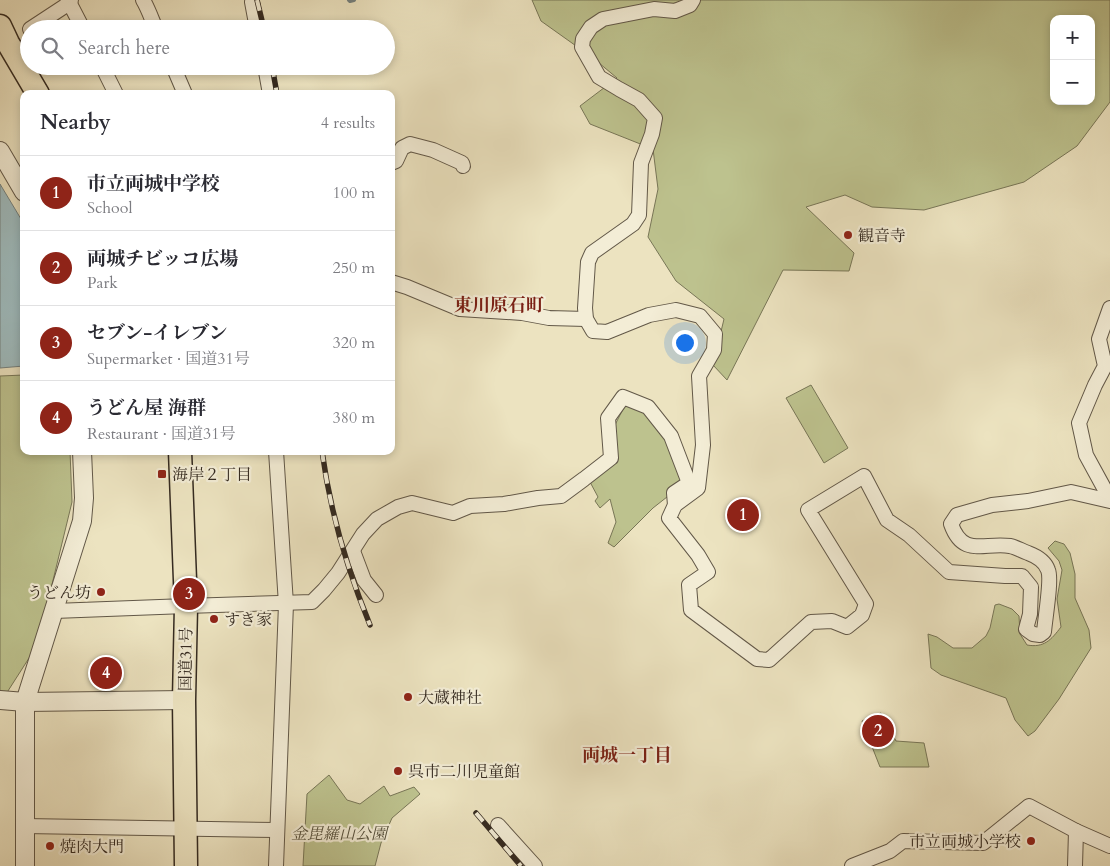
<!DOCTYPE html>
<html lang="en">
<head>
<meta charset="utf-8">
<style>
  :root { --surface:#fff; --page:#f7f7f7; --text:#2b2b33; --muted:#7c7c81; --line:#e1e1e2; --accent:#8f2418 }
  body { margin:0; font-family:Cardo,"Noto Serif JP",serif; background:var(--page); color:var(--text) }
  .controls { position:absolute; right:15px; top:15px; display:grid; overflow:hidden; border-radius:10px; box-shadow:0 2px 8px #0003 }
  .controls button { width:45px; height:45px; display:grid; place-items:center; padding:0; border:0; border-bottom:1px solid var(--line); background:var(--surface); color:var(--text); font:25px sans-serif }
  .you { position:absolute; left:684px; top:342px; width:18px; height:18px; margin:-12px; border:4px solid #fff; border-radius:50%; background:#1a73e8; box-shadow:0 0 0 8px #1a73e833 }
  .badge { display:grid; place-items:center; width:32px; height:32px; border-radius:50%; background:var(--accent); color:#fff; font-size:16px; font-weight:700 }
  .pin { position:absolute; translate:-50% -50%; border:2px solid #fff; box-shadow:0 1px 5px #0006 }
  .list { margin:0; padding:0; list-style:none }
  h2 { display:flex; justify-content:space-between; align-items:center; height:65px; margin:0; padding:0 20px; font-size:21px }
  h2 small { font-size:16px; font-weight:400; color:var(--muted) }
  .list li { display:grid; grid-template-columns:32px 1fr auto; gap:15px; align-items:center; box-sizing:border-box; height:75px; padding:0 20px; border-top:1px solid var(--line) }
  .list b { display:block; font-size:19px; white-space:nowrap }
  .list p { margin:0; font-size:16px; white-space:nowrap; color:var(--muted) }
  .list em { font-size:16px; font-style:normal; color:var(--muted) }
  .icon { flex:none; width:28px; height:28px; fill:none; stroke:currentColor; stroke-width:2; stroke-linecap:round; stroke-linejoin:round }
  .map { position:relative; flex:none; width:1110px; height:866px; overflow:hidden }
  .search { position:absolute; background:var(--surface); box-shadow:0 2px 8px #0003; left:20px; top:20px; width:375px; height:55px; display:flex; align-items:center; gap:12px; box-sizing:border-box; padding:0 18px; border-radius:28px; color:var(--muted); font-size:19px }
  .panel { position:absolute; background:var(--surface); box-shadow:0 2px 8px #0003; left:20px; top:90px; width:375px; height:365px; border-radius:10px }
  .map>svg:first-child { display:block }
</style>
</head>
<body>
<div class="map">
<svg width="1110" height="866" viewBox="0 0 1110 866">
  <rect width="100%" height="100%" fill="#ece3c0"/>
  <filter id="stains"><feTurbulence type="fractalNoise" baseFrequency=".004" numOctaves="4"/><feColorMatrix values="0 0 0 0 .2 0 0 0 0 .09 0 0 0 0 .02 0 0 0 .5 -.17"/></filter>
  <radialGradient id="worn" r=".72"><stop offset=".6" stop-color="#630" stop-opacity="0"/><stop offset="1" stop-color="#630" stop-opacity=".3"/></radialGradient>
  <g fill="#bdc28e" stroke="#787657" fill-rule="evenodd">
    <path d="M532,0H1110V102L1077,146L1024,182L924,210L872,207L845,195L806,207L854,253L849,271L783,270L727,380L713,365L724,319L676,281L648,237L658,189L653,149L590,124L580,106L617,78L593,58L541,21ZM1054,19H1091V101H1054Z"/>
    <polygon points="24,375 24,451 70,451 72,502 47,605 31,655 6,694 0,694 0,376"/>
    <polygon points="811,385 848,448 824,463 786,398"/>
    <polygon points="625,405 652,412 686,482 653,508 614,547 608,543 616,522 610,499 600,508 595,501 598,497 590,482 615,460 613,429"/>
    <path d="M1055,541L1064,544L1070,553L1075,574V598L1089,630L1091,648L1059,699L1035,731L1028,736L1015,720L1006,698L941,675L931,668L928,634L937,637L953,648H972L986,636L990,628L995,605L999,604L1012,609L1019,616L1020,634L1027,645C1044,648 1051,640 1061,627L1057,599L1062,570L1059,561L1048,548Z"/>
    <polygon points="881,713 896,741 924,743 929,767 880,767 862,721"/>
    <polygon points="329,775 347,800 360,804 384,786 390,796 414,787 420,794 392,818 381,843 375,866 303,866 307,794"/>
  </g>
  <polygon fill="#9ebbbe" stroke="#74817f" points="0,184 24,224 24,366 0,368"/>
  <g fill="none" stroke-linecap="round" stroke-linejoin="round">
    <polyline stroke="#74817f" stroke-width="4" points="349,0 350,1 354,0"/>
    <g stroke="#625848" stroke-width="16">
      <g id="minor">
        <polyline points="68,0 83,29"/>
        <path d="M143,0C148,8 152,20 156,29"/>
        <path d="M693,0L690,5L675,11L654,9L603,19L591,27L583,39L582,47L599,77L619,89L639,100L655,118L652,134L641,163L639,215L633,224L592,253L588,262L585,308L586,319L593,331L607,332L649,315L676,310L700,316L715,334L714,350L699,376L703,445L698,488L675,505L669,518L698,555L708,572L689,585L691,610L757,659L769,660L811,622L832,621L847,627L862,615L866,604L808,510L864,476L887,520L909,535L949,572L1005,576H1022L1031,587L1030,614L1026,629L1033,634L1040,635L1044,632C1045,619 1052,579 1048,570C1045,561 1036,556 1028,553C1022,551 1016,547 1010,546C984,542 963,558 951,524L957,515L992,505L1028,501L1071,492L1110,501"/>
        <polyline points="252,2 257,29"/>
        <polyline points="30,29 65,6 71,0"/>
        <polyline points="102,66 116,94"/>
        <polyline points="173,66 185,94"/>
        <polyline points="265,66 270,94"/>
        <polyline points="391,163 396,161 402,148 410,144 433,150 462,163 463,166"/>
        <polyline points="391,282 407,287 460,309 522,313 549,318 586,319"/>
        <polyline points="1110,308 1099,339 1105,366 1095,385 1079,423 1086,455 1110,499"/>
        <polyline points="276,451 286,604 276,866"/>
        <polyline points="353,551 364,580 376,595"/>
        <polyline points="54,611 186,606 312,602 324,590 338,573 363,534 377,519 398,507 412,503 453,513 470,506 504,504 538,498 561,496 584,479 611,458 608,418 623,397 648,407 671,436 689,483 674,493 675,505"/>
        <polyline points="498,825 535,866"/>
        <polyline points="24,826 277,830"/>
        <polyline points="852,866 890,851 903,841 983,843 1029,806 1076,831 1110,846"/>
        <polyline points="1075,866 1076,831"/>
      </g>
    </g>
    <g stroke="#625848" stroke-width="20">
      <g id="tertiary">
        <polyline points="0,151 24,192"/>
        <polyline points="0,700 25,702 184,700"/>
        <polyline points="25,866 25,702 82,521 84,498 82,451"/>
      </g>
    </g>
    <g stroke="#342a20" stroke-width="25">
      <g id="trunk">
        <polyline points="0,26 8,43 38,94"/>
        <polyline points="180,451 186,606 184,700 186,866"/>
      </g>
    </g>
    <use href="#minor" stroke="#f3edd6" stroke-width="14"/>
    <use href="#tertiary" stroke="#f3edd6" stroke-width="18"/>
    <use href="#trunk" stroke="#ece3c0" stroke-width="22"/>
    <g stroke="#342a20" stroke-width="5.5">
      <g id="rail">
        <polyline points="257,0 264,29"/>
        <polyline points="272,66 277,94"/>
        <path d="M322,451C330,511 347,569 370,625"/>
        <polyline points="476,813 521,866"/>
      </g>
    </g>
    <use href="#rail" stroke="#f3edd6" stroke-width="4" stroke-dasharray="11" stroke-linecap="butt"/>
  </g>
  <g fill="#8f2418" stroke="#f3edd6" stroke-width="2">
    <circle cx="848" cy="235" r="5"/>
    <rect x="157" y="469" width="10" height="10" rx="2.5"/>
    <circle cx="101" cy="592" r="5"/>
    <circle cx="214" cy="619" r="5"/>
    <circle cx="408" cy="697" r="5"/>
    <circle cx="398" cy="771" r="5"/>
    <circle cx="1031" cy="841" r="5"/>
    <circle cx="50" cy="846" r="5"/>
  </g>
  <g text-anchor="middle" stroke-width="4.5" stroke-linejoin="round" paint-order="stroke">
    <g font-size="16" fill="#342a20" stroke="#f3edd6" text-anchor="start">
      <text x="858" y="241">観音寺</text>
      <text x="172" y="480">海岸２丁目</text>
      <text x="91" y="598" text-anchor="end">うどん坊</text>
      <text x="224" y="625">すき家</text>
      <text x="418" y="703">大蔵神社</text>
      <text x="408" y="777">呉市二川児童館</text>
      <text x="1021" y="847" text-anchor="end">市立両城小学校</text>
      <text x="60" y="852">焼肉大門</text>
    </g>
    <g font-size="16" fill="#342a20" stroke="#f3edd6">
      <text transform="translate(185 659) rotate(-89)" y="6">国道31号</text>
    </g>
    <g font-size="16" font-style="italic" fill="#56503c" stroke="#f3edd6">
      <text x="339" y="839">金毘羅山公園</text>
    </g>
    <g font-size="18" font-weight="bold" fill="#7a1f14" stroke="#f3edd6">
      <text x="499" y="311">東川原石町</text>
      <text x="627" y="761">両城一丁目</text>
    </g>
  </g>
  <rect width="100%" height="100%" filter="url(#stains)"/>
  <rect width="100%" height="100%" fill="url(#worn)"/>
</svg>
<div class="controls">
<button>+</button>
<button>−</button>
</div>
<div class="you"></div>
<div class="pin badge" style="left:743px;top:515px">1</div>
<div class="pin badge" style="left:878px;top:731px">2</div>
<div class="pin badge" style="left:189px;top:594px">3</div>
<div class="pin badge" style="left:106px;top:673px">4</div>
<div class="search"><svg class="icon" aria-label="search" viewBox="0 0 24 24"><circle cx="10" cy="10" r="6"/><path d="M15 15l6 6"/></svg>Search here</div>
<section class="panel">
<h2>Nearby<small>4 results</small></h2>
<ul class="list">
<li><span class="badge">1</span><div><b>市立両城中学校</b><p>School</p></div><em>100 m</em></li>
<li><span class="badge">2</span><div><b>両城チビッコ広場</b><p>Park</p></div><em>250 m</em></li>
<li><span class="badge">3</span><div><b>セブン-イレブン</b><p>Supermarket · 国道31号</p></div><em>320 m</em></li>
<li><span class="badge">4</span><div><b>うどん屋 海群</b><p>Restaurant · 国道31号</p></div><em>380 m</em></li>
</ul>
</section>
</div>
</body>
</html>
